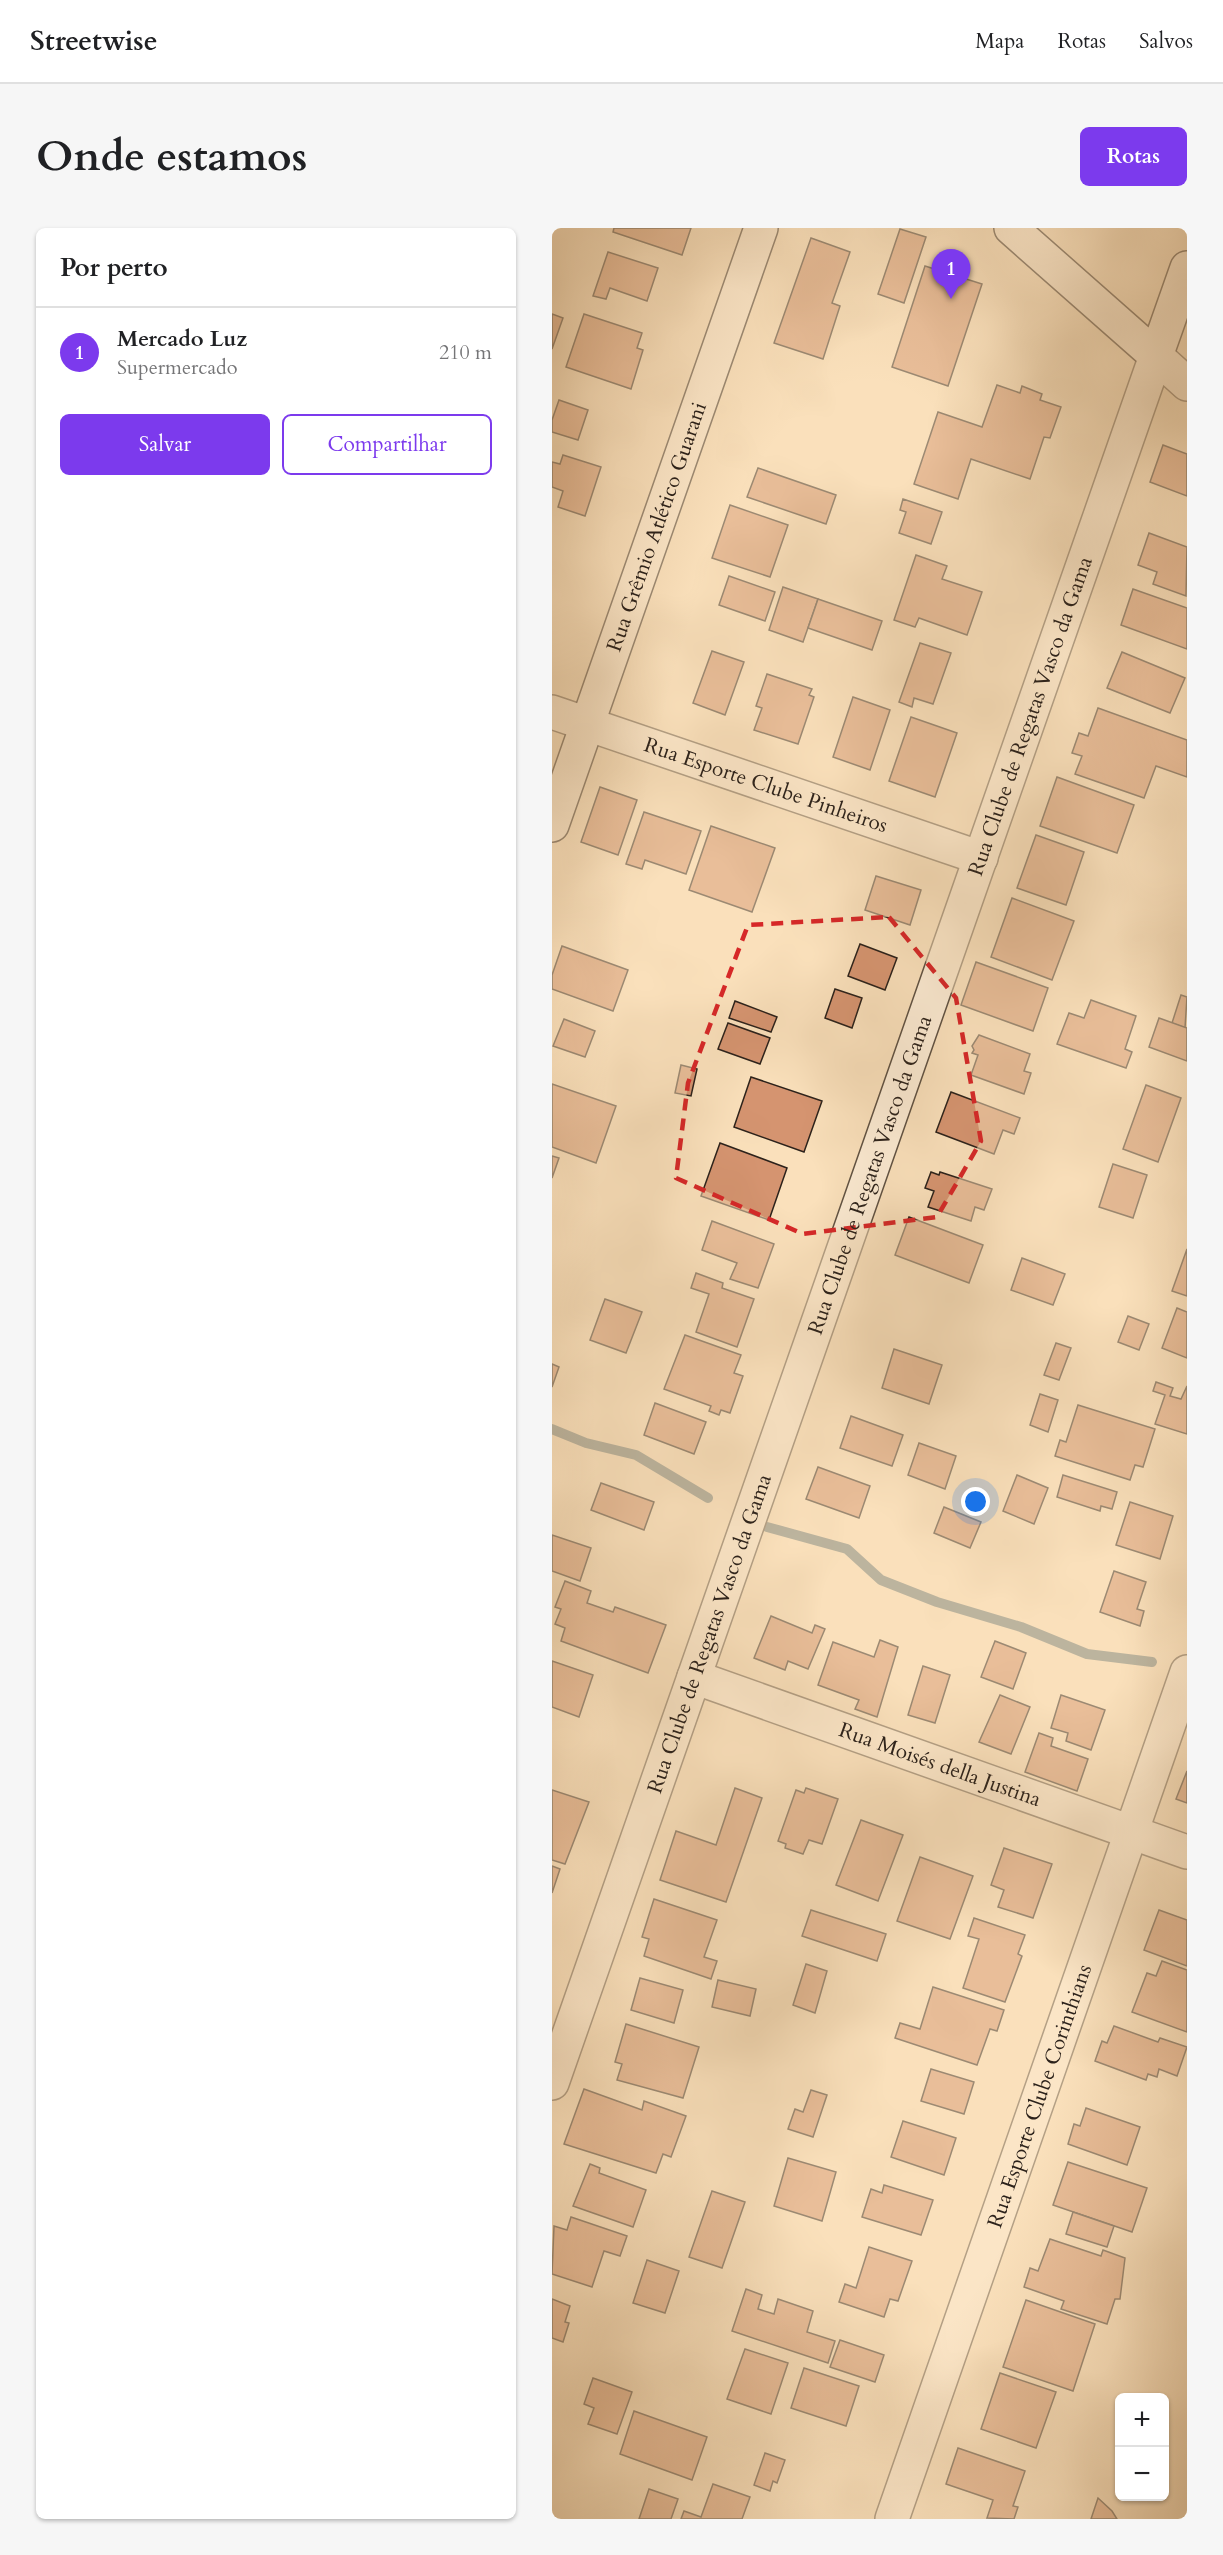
<!DOCTYPE html>
<html lang="pt">
<head>
<meta charset="utf-8">
<style>
  :root { --surface:#fff; --page:#f6f6f6; --text:#202124; --muted:#757577; --line:#e0e0e0; --accent:#7c3aed }
  body { margin:0; font-family:Cardo,serif; background:var(--page); color:var(--text) }
  .controls { position:absolute; right:18px; bottom:18px; display:grid; overflow:hidden; border-radius:9px; box-shadow:0 2px 4px #0004 }
  .controls button { width:54px; height:54px; display:grid; place-items:center; padding:0; border:0; border-bottom:2px solid var(--line); background:var(--surface); color:var(--text); font:30px sans-serif }
  .you { position:absolute; left:424px; top:1274px; width:21px; height:21px; margin:-15px; border:4px solid #fff; border-radius:50%; background:#1a73e8; box-shadow:0 0 0 9px #1a73e833 }
  .badge { display:grid; place-items:center; width:39px; height:39px; border-radius:50%; background:var(--accent); color:#fff; font-size:20px; font-weight:700 }
  .pin { position:absolute; translate:-50% -50px; filter:drop-shadow(0 2px 3px #0008) }
  .pin::after { content:''; position:absolute; top:32px; width:21px; height:18px; background:inherit; clip-path:polygon(0 0,100% 0,50% 100%) }
  .list { margin:0; padding:0; list-style:none }
  h2 { display:flex; justify-content:space-between; align-items:center; height:78px; margin:0; padding:0 24px; font-size:26px }
  h2 small { font-size:20px; font-weight:400; color:var(--muted) }
  .list li { display:grid; grid-template-columns:39px 1fr auto; gap:18px; align-items:center; box-sizing:border-box; height:90px; padding:0 24px; border-top:2px solid var(--line) }
  .list b { display:block; font-size:22px; white-space:nowrap }
  .list p { margin:0; font-size:20px; white-space:nowrap; color:var(--muted) }
  .list em { font-size:20px; font-style:normal; color:var(--muted) }
  .actions { display:flex; gap:12px; padding:18px 24px }
  .actions a { flex:1; padding:14px 0; border:2px solid var(--accent); border-radius:9px; text-align:center; font-size:21px; color:var(--accent) }
  .actions .main { background:var(--accent); color:#fff }
  .map { position:relative; flex:none; width:635px; height:2291px; overflow:hidden; border-radius:9px }
  header { display:flex; align-items:center; gap:36px; box-sizing:border-box; height:84px; padding:0 30px; background:var(--surface); border-bottom:2px solid var(--line) }
  header strong { font-size:28px }
  nav { display:flex; gap:33px; margin-inline-start:auto; font-size:21px }
  .intro { display:flex; align-items:center; justify-content:space-between; box-sizing:border-box; height:144px; padding:0 36px }
  h1 { margin:0; font-size:42px }
  .button { padding:15px 27px; border-radius:9px; background:var(--accent); color:#fff; font-size:21px; font-weight:700 }
  main { display:flex; gap:36px; padding:0 36px }
  aside { flex:1; background:var(--surface); border-radius:9px; box-shadow:0 2px 4px #0004 }
  .map>svg:first-child { display:block }
</style>
</head>
<body>
<header>
<strong>Streetwise</strong>
<nav><a>Mapa</a><a>Rotas</a><a>Salvos</a></nav>
</header>
<div class="intro"><h1>Onde estamos</h1><a class="button">Rotas</a></div>
<main>
<aside>
<h2>Por perto<small></small></h2>
<ul class="list">
<li><span class="badge">1</span><div><b>Mercado Luz</b><p>Supermercado</p></div><em>210 m</em></li>
</ul>
<div class="actions"><a class="main">Salvar</a><a>Compartilhar</a></div>
</aside>
<div class="map">
<svg width="635" height="2291" viewBox="0 0 635 2291">
  <rect width="100%" height="100%" fill="#fae0bb"/>
  <filter id="stains"><feTurbulence type="fractalNoise" baseFrequency=".00333" numOctaves="4"/><feColorMatrix values="0 0 0 0 .2 0 0 0 0 .09 0 0 0 0 .02 0 0 0 .5 -.17"/></filter>
  <radialGradient id="worn" r=".72"><stop offset=".6" stop-color="#630" stop-opacity="0"/><stop offset="1" stop-color="#630" stop-opacity=".3"/></radialGradient>
  <g fill="none" stroke-linecap="round" stroke-linejoin="round">
    <g stroke="#727e7a" stroke-width="10">
      <polyline points="0,1201 34,1215 84,1227 156,1270"/>
      <polyline points="215,1299 295,1321 329,1352 385,1374 469,1399 535,1426 600,1434"/>
    </g>
  </g>
  <g fill="#d59470" stroke="#2c221b" stroke-width="1.5">
    <polygon points="62,0 139,0 130,27 61,4"/>
    <polygon points="348,1 374,9 352,75 326,66"/>
    <polygon points="259,10 298,24 280,75 288,78 271,131 222,115"/>
    <polygon points="56,24 106,40 95,73 58,60 54,71 41,68"/>
    <polygon points="373,38 430,56 396,158 340,139"/>
    <polygon points="0,86 11,90 0,121"/>
    <polygon points="32,86 90,105 85,120 91,122 79,161 14,139"/>
    <polygon points="445,157 468,165 470,158 490,166 488,172 509,179 498,210 492,209 478,251 419,231 406,271 362,256 386,184 430,199"/>
    <polygon points="7,172 36,182 26,212 0,204 0,192"/>
    <polygon points="611,217 635,226 635,268 598,254"/>
    <polygon points="11,227 49,239 33,288 6,279 11,263 0,259 0,234 8,236"/>
    <polygon points="206,240 284,267 274,296 195,269"/>
    <polygon points="351,271 390,284 379,316 347,305 354,284 348,282"/>
    <polygon points="178,277 236,297 218,349 160,330"/>
    <polygon points="597,305 635,319 634,368 601,356 605,344 586,337"/>
    <polygon points="364,327 395,338 390,351 430,364 415,407 367,390 363,399 342,392"/>
    <polygon points="177,348 223,364 213,393 167,377"/>
    <polygon points="231,359 266,371 251,414 217,402"/>
    <polygon points="581,361 635,380 635,421 569,397"/>
    <polygon points="266,371 330,393 320,422 256,400"/>
    <polygon points="368,415 399,425 381,476 362,470 360,479 347,474"/>
    <polygon points="160,423 192,434 173,487 141,475"/>
    <polygon points="570,424 633,450 618,485 555,460"/>
    <polygon points="215,446 260,461 257,467 262,469 246,516 202,502 210,480 204,478"/>
    <polygon points="301,469 338,482 318,542 281,529"/>
    <polygon points="546,480 635,512 635,549 604,538 592,570 523,546 530,528 520,525 527,505 536,508"/>
    <polygon points="359,489 405,505 383,569 337,553"/>
    <polygon points="505,549 582,577 565,625 488,598"/>
    <polygon points="48,559 85,572 66,627 29,614"/>
    <polygon points="92,584 149,603 134,646 93,632 90,641 74,636"/>
    <polygon points="159,598 223,620 200,684 137,662"/>
    <polygon points="484,607 532,624 514,677 465,660"/>
    <polygon points="324,648 369,662 358,697 313,682"/>
    <polygon points="460,670 522,693 500,752 439,729"/>
    <polygon points="308,716 345,730 333,762 296,748"/>
    <polygon points="10,718 76,742 61,783 0,761 0,747"/>
    <polygon points="424,734 496,760 481,803 409,777"/>
    <polygon points="283,761 310,770 300,800 273,790"/>
    <polygon points="629,767 635,769 633,800 620,795"/>
    <polygon points="539,772 584,788 573,821 580,824 574,840 505,816 517,785 532,790"/>
    <polygon points="183,773 225,789 219,804 177,790"/>
    <polygon points="607,790 635,800 635,833 597,819"/>
    <polygon points="12,791 43,803 33,829 1,818"/>
    <polygon points="176,795 218,810 208,836 166,821"/>
    <polygon points="427,807 478,826 472,843 479,845 472,866 419,847 426,827 420,825 422,822 420,818"/>
    <polygon points="129,837 145,841 139,868 123,865"/>
    <polygon points="199,849 270,873 252,924 182,899"/>
    <polygon points="0,856 64,878 44,935 0,919"/>
    <polygon points="594,857 629,870 606,934 571,921"/>
    <polygon points="399,864 468,890 462,906 451,902 442,926 384,904"/>
    <polygon points="168,915 235,940 217,992 149,968"/>
    <polygon points="0,928 7,930 0,950"/>
    <polygon points="561,936 595,947 581,990 547,979"/>
    <polygon points="379,944 387,947 388,944 440,961 432,982 423,979 419,993 376,979 382,963 373,960"/>
    <polygon points="357,989 431,1017 417,1055 343,1027"/>
    <polygon points="160,993 222,1016 206,1060 178,1051 185,1035 150,1022"/>
    <polygon points="635,1021 635,1068 620,1063"/>
    <polygon points="470,1030 513,1046 501,1077 459,1062"/>
    <polygon points="144,1045 171,1055 170,1060 202,1071 185,1119 144,1104 157,1066 139,1060"/>
    <polygon points="53,1071 90,1084 74,1125 38,1112"/>
    <polygon points="625,1080 635,1084 635,1130 610,1120"/>
    <polygon points="576,1088 597,1096 587,1122 566,1114"/>
    <polygon points="133,1107 189,1127 182,1145 191,1148 178,1185 169,1182 167,1187 157,1183 159,1178 112,1161"/>
    <polygon points="504,1115 519,1120 507,1152 492,1147"/>
    <polygon points="342,1121 390,1137 377,1176 330,1160"/>
    <polygon points="0,1136 7,1139 0,1159"/>
    <polygon points="604,1154 621,1160 618,1168 629,1171 635,1158 635,1206 603,1196 613,1167 601,1163"/>
    <polygon points="488,1166 506,1172 496,1204 478,1197"/>
    <polygon points="103,1175 154,1194 142,1226 92,1207"/>
    <polygon points="526,1177 603,1201 591,1239 583,1237 578,1252 503,1228 508,1212 514,1214"/>
    <polygon points="299,1188 351,1207 340,1238 288,1220"/>
    <polygon points="367,1215 404,1228 393,1261 356,1247"/>
    <polygon points="266,1239 318,1258 307,1290 254,1271"/>
    <polygon points="465,1247 496,1260 482,1296 451,1283"/>
    <polygon points="511,1247 565,1264 560,1281 549,1278 548,1283 505,1269"/>
    <polygon points="49,1255 102,1274 92,1302 39,1282"/>
    <polygon points="578,1274 621,1288 608,1331 564,1317"/>
    <polygon points="392,1279 429,1294 418,1320 382,1305"/>
    <polygon points="0,1307 39,1320 28,1353 0,1343"/>
    <polygon points="562,1343 594,1354 585,1381 592,1383 588,1398 548,1384"/>
    <polygon points="13,1353 39,1363 35,1375 61,1384 63,1379 114,1397 96,1445 9,1413 13,1400 3,1396 9,1381 3,1379"/>
    <polygon points="219,1388 260,1405 263,1397 273,1401 256,1441 236,1433 233,1442 202,1430"/>
    <polygon points="328,1412 346,1419 325,1489 303,1481 307,1472 266,1457 281,1414 322,1429"/>
    <polygon points="443,1413 474,1425 461,1461 429,1449"/>
    <polygon points="0,1433 41,1447 27,1489 0,1479"/>
    <polygon points="371,1438 398,1447 383,1495 356,1487"/>
    <polygon points="448,1467 478,1479 459,1526 427,1514"/>
    <polygon points="509,1467 553,1482 539,1522 514,1513 516,1505 499,1500"/>
    <polygon points="487,1505 501,1510 499,1518 536,1531 525,1563 473,1544"/>
    <polygon points="635,1543 635,1575 624,1571"/>
    <polygon points="183,1560 210,1570 174,1674 108,1652 124,1603 164,1617"/>
    <polygon points="254,1560 286,1571 270,1616 257,1612 251,1626 233,1620 234,1616 226,1613 244,1562 252,1565"/>
    <polygon points="0,1562 37,1574 13,1636 0,1632"/>
    <polygon points="309,1592 351,1607 326,1673 284,1657"/>
    <polygon points="452,1620 500,1636 481,1690 446,1679 452,1662 439,1657"/>
    <polygon points="368,1629 421,1648 398,1711 345,1693"/>
    <polygon points="0,1638 8,1641 0,1665"/>
    <polygon points="102,1671 165,1692 152,1729 165,1733 159,1751 92,1728 97,1711 90,1709"/>
    <polygon points="259,1682 334,1706 325,1733 250,1708"/>
    <polygon points="607,1682 635,1692 635,1738 592,1722"/>
    <polygon points="422,1690 473,1707 466,1726 470,1728 453,1774 411,1760 427,1711 416,1708"/>
    <polygon points="610,1733 635,1742 635,1804 580,1784 595,1745 604,1748"/>
    <polygon points="254,1736 275,1743 263,1785 241,1777"/>
    <polygon points="88,1750 131,1762 122,1795 79,1782"/>
    <polygon points="166,1752 204,1761 198,1788 160,1779"/>
    <polygon points="381,1759 452,1782 445,1803 438,1801 425,1837 343,1810 348,1795 368,1801"/>
    <polygon points="74,1796 147,1819 131,1870 65,1852 70,1836 63,1834"/>
    <polygon points="562,1798 606,1814 608,1810 635,1819 625,1848 607,1841 605,1849 596,1846 594,1852 543,1833 550,1813 555,1815"/>
    <polygon points="379,1841 422,1854 412,1886 369,1873"/>
    <polygon points="32,1861 90,1882 92,1873 134,1888 119,1929 111,1926 104,1945 12,1916"/>
    <polygon points="259,1862 275,1867 261,1909 236,1901 243,1881 251,1884"/>
    <polygon points="534,1880 588,1899 575,1937 516,1916 522,1896 528,1898"/>
    <polygon points="351,1893 404,1910 392,1947 339,1929"/>
    <polygon points="236,1930 284,1944 270,1993 222,1978"/>
    <polygon points="516,1934 595,1960 580,2004 501,1977"/>
    <polygon points="38,1936 48,1940 47,1945 94,1962 81,1999 21,1978"/>
    <polygon points="332,1957 381,1972 369,2007 310,1989 319,1961 330,1965"/>
    <polygon points="160,1963 193,1974 170,2040 137,2029"/>
    <polygon points="521,1984 562,1998 555,2019 514,2006"/>
    <polygon points="19,1989 75,2008 68,2028 52,2023 40,2059 0,2046 2,1998 15,2002"/>
    <polygon points="498,2011 549,2028 551,2022 573,2030 568,2071 563,2071 555,2096 509,2081 512,2073 472,2059 478,2040 486,2043"/>
    <polygon points="317,2019 360,2033 346,2073 338,2071 332,2089 287,2074 293,2056 304,2060"/>
    <polygon points="95,2032 127,2043 113,2085 81,2075"/>
    <polygon points="194,2061 210,2067 206,2081 222,2086 226,2071 261,2083 255,2104 283,2113 276,2135 180,2103"/>
    <polygon points="0,2071 18,2078 13,2094 17,2095 11,2114 0,2110"/>
    <polygon points="474,2072 543,2096 521,2163 451,2139"/>
    <polygon points="288,2112 332,2127 323,2154 278,2139"/>
    <polygon points="193,2121 236,2135 219,2186 175,2171"/>
    <polygon points="252,2140 307,2158 294,2198 239,2180"/>
    <polygon points="448,2145 504,2164 484,2220 429,2201"/>
    <polygon points="41,2150 80,2164 65,2206 36,2196 42,2180 32,2176"/>
    <polygon points="82,2183 155,2209 140,2252 68,2226"/>
    <polygon points="406,2220 473,2243 461,2278 466,2279 462,2291 435,2290 441,2272 394,2256"/>
    <polygon points="213,2225 233,2232 225,2255 221,2253 218,2263 202,2257"/>
    <polygon points="161,2256 198,2269 190,2291 129,2291 132,2283 149,2289"/>
    <polygon points="97,2261 126,2271 119,2291 87,2291"/>
    <polygon points="546,2270 560,2283 565,2291 539,2291"/>
  </g>
  <g fill="none" stroke-linecap="round" stroke-linejoin="round">
    <g stroke="#605243" stroke-width="36">
      <g id="street">
        <path id="s1" d="M0,484L429,630"/>
        <path id="s2" d="M142,1449L635,1624"/>
        <path id="s3" d="M0,1855L604,128L635,156"/>
        <path id="s4" d="M340,2291L635,1444"/>
      </g>
    </g>
    <g stroke="#2c221b" stroke-width="36">
      <g id="secondary">
        <polyline points="459,0 604,128 635,40"/>
        <path id="s5" d="M0,597L209,0"/>
      </g>
    </g>
    <use href="#street" stroke="#fcebd3" stroke-width="33"/>
    <use href="#secondary" stroke="#fcebd3" stroke-width="33"/>
  </g>
  <path d="M0 0H635V2291H0ZM337,689L404,770L429,913L385,989L251,1006L124,950L136,855L196,697Z" fill="#fae0bb" fill-opacity=".55" fill-rule="evenodd"/>
  <path fill="none" stroke="#d62828" stroke-width="4.5" stroke-dasharray="12 8" stroke-linejoin="round" d="M337,689L404,770L429,913L385,989L251,1006L124,950L136,855L196,697Z"/>
  <g text-anchor="middle" stroke-width="4.5" stroke-linejoin="round" paint-order="stroke">
    <g font-size="21" fill="#2c221b" stroke="#fcebd3">
      <text dy="7" stroke="none"><textPath href="#s5" startOffset="316">Rua Grêmio Atlético Guarani</textPath></text>
      <text dy="7" stroke="none"><textPath href="#s3" startOffset="1448">Rua Clube de Regatas Vasco da Gama</textPath></text>
      <text dy="7" stroke="none"><textPath href="#s1" startOffset="226">Rua Esporte Clube Pinheiros</textPath></text>
      <text dy="7" stroke="none"><textPath href="#s3" startOffset="962">Rua Clube de Regatas Vasco da Gama</textPath></text>
      <text dy="7" stroke="none"><textPath href="#s3" startOffset="476">Rua Clube de Regatas Vasco da Gama</textPath></text>
      <text dy="7" stroke="none"><textPath href="#s2" startOffset="261">Rua Moisés della Justina</textPath></text>
      <text dy="7" stroke="none"><textPath href="#s4" startOffset="448">Rua Esporte Clube Corinthians</textPath></text>
    </g>
  </g>
  <rect width="100%" height="100%" filter="url(#stains)"/>
  <rect width="100%" height="100%" fill="url(#worn)"/>
</svg>
<div class="controls">
<button>+</button>
<button>−</button>
</div>
<div class="you"></div>
<div class="pin badge" style="left:399px;top:71px">1</div>
</div>
</main>
</body>
</html>
